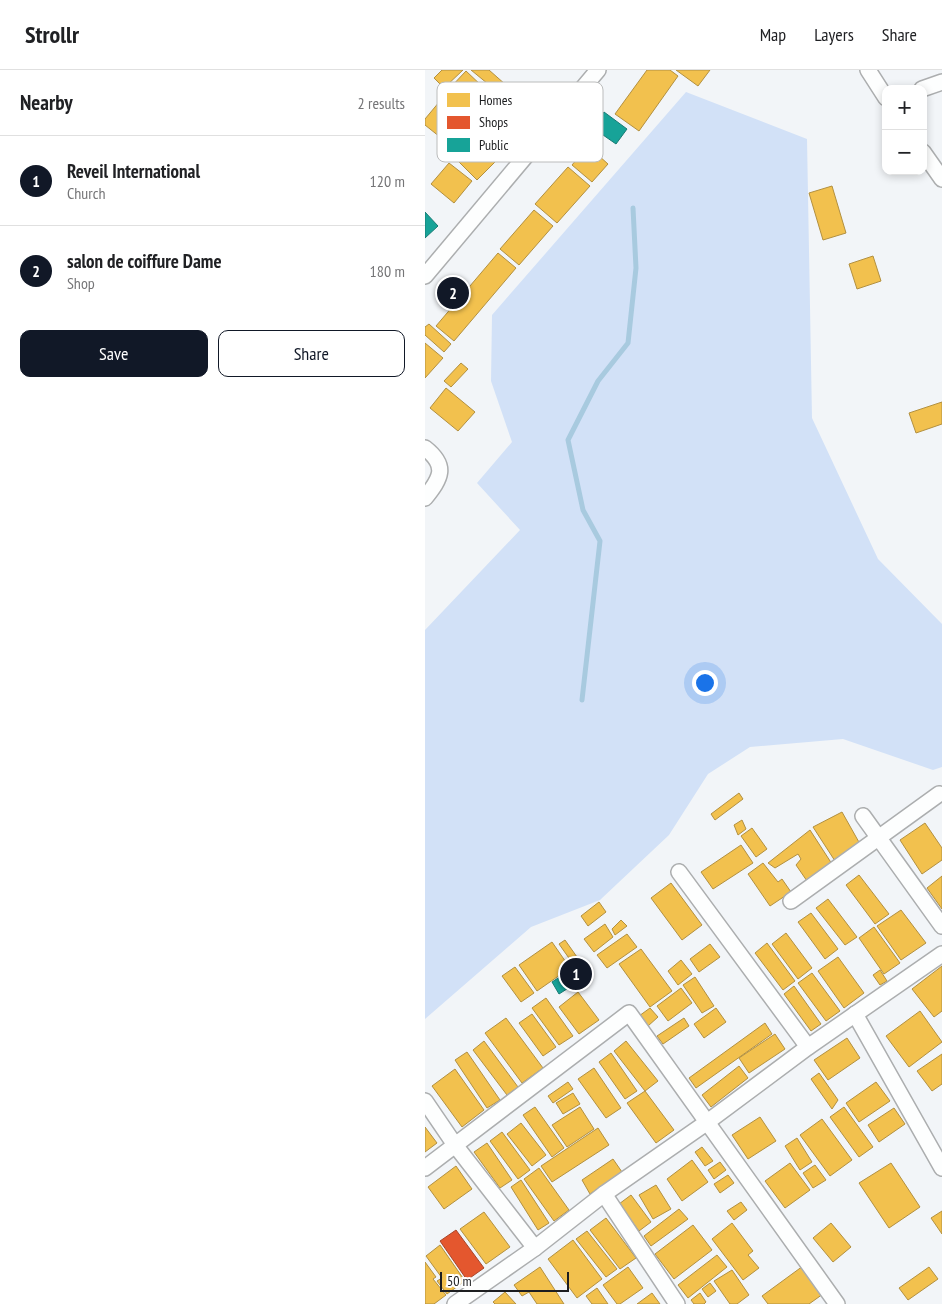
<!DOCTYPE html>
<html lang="en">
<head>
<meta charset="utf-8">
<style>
  :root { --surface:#fff; --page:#f2f2f2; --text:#202124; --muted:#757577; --line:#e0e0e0; --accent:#111827 }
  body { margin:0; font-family:"PT Sans Narrow",sans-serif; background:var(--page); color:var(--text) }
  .controls { position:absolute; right:15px; top:15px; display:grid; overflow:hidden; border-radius:10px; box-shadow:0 2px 8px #0003 }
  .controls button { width:45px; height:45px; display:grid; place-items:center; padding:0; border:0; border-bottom:1px solid var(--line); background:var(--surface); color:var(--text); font:25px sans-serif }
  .scale { position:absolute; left:15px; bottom:12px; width:129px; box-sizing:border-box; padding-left:5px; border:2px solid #1d1e20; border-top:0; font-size:14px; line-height:18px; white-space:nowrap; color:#1d1e20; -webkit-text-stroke:4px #fff; paint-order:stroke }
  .you { position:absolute; left:279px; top:612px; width:18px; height:18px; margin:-12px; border:4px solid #fff; border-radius:50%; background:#1a73e8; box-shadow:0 0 0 8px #1a73e833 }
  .badge { display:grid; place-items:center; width:32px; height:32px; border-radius:50%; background:var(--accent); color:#fff; font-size:16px; font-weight:700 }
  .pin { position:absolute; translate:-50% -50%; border:2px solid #fff; box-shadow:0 1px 5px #0006 }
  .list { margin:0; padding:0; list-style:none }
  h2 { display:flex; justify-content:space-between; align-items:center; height:65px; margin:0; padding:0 20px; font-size:21px }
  h2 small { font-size:16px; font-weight:400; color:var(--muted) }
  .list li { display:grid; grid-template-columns:32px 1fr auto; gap:15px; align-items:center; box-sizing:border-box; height:90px; padding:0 20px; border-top:1px solid var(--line) }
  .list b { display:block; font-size:19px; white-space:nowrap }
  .list p { margin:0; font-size:16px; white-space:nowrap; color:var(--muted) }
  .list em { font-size:16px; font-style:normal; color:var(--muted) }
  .actions { display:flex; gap:10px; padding:15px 20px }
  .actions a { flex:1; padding:11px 0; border:1px solid var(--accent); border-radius:10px; text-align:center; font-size:18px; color:var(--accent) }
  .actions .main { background:var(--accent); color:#fff }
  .map { position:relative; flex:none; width:517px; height:1234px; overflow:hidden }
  header { display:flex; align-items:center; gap:30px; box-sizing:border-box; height:70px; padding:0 25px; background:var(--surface); border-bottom:1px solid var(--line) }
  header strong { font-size:24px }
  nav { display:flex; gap:28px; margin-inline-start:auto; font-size:18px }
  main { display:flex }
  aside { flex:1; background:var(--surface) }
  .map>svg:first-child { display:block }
</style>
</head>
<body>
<header>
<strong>Strollr</strong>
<nav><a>Map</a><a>Layers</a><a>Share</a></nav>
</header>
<main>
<aside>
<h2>Nearby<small>2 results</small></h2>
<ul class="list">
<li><span class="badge">1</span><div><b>Reveil International</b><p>Church</p></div><em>120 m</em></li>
<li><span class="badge">2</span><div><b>salon de coiffure Dame</b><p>Shop</p></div><em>180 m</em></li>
</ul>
<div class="actions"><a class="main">Save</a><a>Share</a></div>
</aside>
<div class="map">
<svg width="517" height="1234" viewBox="0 0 517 1234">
  <rect width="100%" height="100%" fill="#f2f5f8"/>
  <polygon fill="#d2e1f7" points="261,22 382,69 387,348 453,489 517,554 517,697 508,700 418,669 325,677 283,704 244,765 175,830 106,857 0,949 0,560 95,460 52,413 87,372 66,311 67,245"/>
  <g fill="#f2c14e" stroke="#b29040">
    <polygon points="17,0 38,0 19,18 9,8"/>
    <polygon points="46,0 64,0 81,15 74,23"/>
    <polygon points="222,0 245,0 253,6 214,61 190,44"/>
    <polygon points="251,0 285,0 273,16"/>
    <polygon points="41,1 59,18 42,36 24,19"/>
    <polygon points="15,31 33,45 15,67 0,55 0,49"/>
    <polygon points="52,59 78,84 52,110 27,85"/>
    <polygon points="163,76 183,94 167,112 147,95"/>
    <polygon points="24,93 47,111 29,133 6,114"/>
    <polygon points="143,97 165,116 132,153 110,134"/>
    <polygon points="407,116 421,163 398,170 384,123"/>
    <polygon points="109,140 128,156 94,195 75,179"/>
    <polygon points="73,183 91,198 29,271 11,256"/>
    <polygon points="448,186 456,211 432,219 424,194"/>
    <polygon points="4,254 26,274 19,282 0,265 0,257"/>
    <polygon points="0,273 18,288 0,308"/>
    <polygon points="36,293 43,299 26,317 19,311"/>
    <polygon points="21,318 50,342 33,361 5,338"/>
    <polygon points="517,332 517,354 491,363 484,343"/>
    <polygon points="314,723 318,729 290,750 286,744"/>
    <polygon points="417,742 435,774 410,791 388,757"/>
    <polygon points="317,750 321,759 313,765 309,755"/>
    <polygon points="500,753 517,778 517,790 497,804 475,770"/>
    <polygon points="327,758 342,779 331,787 316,766"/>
    <polygon points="385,760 407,794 382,811 371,795 376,789 373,784 350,798 343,793"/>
    <polygon points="316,775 328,793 288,819 276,802"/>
    <polygon points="338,793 353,812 357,809 366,822 345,836 323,804"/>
    <polygon points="434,805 464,844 450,854 421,815"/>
    <polygon points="517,806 517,839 502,818"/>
    <polygon points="246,813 277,855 257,870 226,828"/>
    <polygon points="403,829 432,867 420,875 391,838"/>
    <polygon points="174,832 181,842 163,856 156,846"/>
    <polygon points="476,840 501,873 476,890 452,856"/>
    <polygon points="386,843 413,879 400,889 373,852"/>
    <polygon points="196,850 202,856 190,865 187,859"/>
    <polygon points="180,854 188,867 169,882 159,869"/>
    <polygon points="449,857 475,893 459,904 434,868"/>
    <polygon points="361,863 387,898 373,909 347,874"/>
    <polygon points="202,864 212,877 182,898 172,885"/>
    <polygon points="140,870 152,887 146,891 134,874"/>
    <polygon points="127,872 145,898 112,921 94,895"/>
    <polygon points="342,873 370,911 358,920 330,883"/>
    <polygon points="285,874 295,887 274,902 265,889"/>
    <polygon points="216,879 247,921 225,937 194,894"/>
    <polygon points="413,887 439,923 419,938 393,901"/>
    <polygon points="256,890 267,904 253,915 243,901"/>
    <polygon points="517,896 517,941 509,947 487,919"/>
    <polygon points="90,897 109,923 96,932 77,906"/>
    <polygon points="455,900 462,911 455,915 448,905"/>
    <polygon points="387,903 415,941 401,951 373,913"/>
    <polygon points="270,907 289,936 277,943 258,915"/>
    <polygon points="369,916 396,954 386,961 359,924"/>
    <polygon points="256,918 267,933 243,951 232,936"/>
    <polygon points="153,922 174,950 154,964 134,937"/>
    <polygon points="121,928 148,966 134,975 107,938"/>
    <polygon points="225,938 233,947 223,956 214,946"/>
    <polygon points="291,938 301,952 279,968 269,954"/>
    <polygon points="495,941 517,972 484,997 461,966"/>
    <polygon points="107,944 131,977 118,986 94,953"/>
    <polygon points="81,948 118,998 97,1013 60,963"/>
    <polygon points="259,948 264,956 238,974 232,966"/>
    <polygon points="340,953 347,964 271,1018 264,1008"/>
    <polygon points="350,964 360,979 324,1003 314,988"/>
    <polygon points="422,968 435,988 403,1010 389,990"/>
    <polygon points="59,971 93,1017 82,1025 48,980"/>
    <polygon points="201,971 233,1011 220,1021 189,981"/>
    <polygon points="42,982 75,1030 62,1038 30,990"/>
    <polygon points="186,983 212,1021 200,1029 174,992"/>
    <polygon points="517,984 517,1014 507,1021 492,1001"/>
    <polygon points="314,996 323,1008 286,1037 277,1025"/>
    <polygon points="169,998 196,1038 181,1048 153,1009"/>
    <polygon points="30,999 59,1040 37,1057 7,1016"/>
    <polygon points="394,1003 413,1030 407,1039 386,1009"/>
    <polygon points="143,1012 148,1019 128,1033 123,1026"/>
    <polygon points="451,1012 465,1031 434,1052 421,1033"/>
    <polygon points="220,1021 249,1060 231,1073 202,1033"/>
    <polygon points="148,1023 155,1034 138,1044 131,1033"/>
    <polygon points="110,1037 139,1078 127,1087 98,1045"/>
    <polygon points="155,1037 169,1059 142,1077 127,1055"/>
    <polygon points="419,1037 448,1077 434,1087 405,1047"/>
    <polygon points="469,1038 480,1054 454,1072 443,1055"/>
    <polygon points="335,1047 351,1071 323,1089 307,1065"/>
    <polygon points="397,1049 427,1090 405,1106 375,1065"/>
    <polygon points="96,1053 121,1085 107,1096 82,1064"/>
    <polygon points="0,1057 12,1073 0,1082"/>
    <polygon points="173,1058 184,1075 127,1112 116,1096"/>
    <polygon points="77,1062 105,1100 93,1109 65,1071"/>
    <polygon points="372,1068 387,1092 375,1100 360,1076"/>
    <polygon points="62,1073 87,1110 75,1118 49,1082"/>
    <polygon points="277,1077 288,1091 280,1096 270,1082"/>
    <polygon points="188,1089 197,1102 165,1124 157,1110"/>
    <polygon points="267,1090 283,1112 257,1131 242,1109"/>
    <polygon points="295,1092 301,1100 289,1109 283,1100"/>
    <polygon points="365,1093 385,1120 360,1138 340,1111"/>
    <polygon points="466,1093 495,1137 464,1158 434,1113"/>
    <polygon points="390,1095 401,1110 388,1118 378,1103"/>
    <polygon points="31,1096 47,1119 19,1139 3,1117"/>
    <polygon points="114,1098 144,1140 129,1151 99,1109"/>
    <polygon points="303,1105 309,1113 295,1123 289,1114"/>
    <polygon points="96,1110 124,1153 113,1160 86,1117"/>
    <polygon points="231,1115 246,1139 228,1149 214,1125"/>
    <polygon points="206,1125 226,1152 214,1161 194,1134"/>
    <polygon points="316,1132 322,1140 309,1150 302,1141"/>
    <polygon points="254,1139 263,1149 226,1176 219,1166"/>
    <polygon points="517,1141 517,1164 506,1148"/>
    <polygon points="59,1142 85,1177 61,1194 35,1159"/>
    <polygon points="181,1148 211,1188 195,1199 165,1160"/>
    <polygon points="307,1153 328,1181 323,1185 334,1198 318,1210 287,1169"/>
    <polygon points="406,1153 426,1177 408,1192 388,1168"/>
    <polygon points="268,1155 287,1180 249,1209 230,1184"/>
    <polygon points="162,1161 192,1199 181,1207 151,1169"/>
    <polygon points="148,1170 177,1209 152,1228 123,1189"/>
    <polygon points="15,1175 40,1211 22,1224 12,1211 17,1208 1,1186"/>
    <polygon points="292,1185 302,1197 263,1228 253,1215"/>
    <polygon points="0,1192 11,1207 8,1209 21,1225 9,1234 0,1234"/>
    <polygon points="378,1196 398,1224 384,1234 343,1234 337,1226"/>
    <polygon points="115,1197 139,1234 112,1234 104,1222 97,1226 89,1215"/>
    <polygon points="203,1197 218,1218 195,1234 192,1234 178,1215"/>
    <polygon points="504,1197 513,1209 483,1230 474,1218"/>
    <polygon points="307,1200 324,1225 312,1234 305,1234 289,1211"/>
    <polygon points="285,1213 291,1221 283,1227 277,1219"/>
    <polygon points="172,1218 183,1234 167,1234 161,1226"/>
    <polygon points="80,1222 91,1234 70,1234 68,1232"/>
    <polygon points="227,1223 235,1234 212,1234"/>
    <polygon points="275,1223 281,1232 279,1234 269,1234 266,1230"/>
  </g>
  <polygon fill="#e4572e" stroke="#a8462a" points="31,1160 59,1198 42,1210 15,1171"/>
  <g fill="#17a398" stroke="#197b74">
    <polygon points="179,42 202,59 191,74 168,58"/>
    <polygon points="0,142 13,156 0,168"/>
    <polygon points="159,891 167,903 134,924 127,912"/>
  </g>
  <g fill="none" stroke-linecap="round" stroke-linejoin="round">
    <polyline stroke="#a8cadf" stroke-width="5" points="157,630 175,471 158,440 143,370 173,311 203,273 211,198 208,138"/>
    <g stroke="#acaeaf" stroke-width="18">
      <g id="street">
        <polyline points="443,0 461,28"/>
        <polyline points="497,19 517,12"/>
        <polyline points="498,82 517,109"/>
        <polyline points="0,206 173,0"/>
        <path d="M0,378C23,396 16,408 0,428"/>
        <polyline points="438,746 517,856"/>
        <polyline points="254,802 383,977"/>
        <polyline points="366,831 514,724"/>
        <polyline points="430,944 517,1098"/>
        <polyline points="0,1031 30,1075 110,1178"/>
        <polyline points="0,1098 204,943 412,1234"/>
        <polyline points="179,1124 252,1234"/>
        <polyline points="30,1234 110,1178 179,1124 281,1053 383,977 517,884"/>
      </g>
    </g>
    <use href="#street" stroke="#fdfefe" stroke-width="15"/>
  </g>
  <rect x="12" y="12" width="166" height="80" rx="8" fill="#fff" stroke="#bbbcbc" stroke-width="1"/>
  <rect x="22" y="23" width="23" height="14" fill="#f2c14e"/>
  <rect x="22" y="46" width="23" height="13" fill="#e4572e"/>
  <rect x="22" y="68" width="23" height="14" fill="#17a398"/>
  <g font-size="14" fill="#1d1e20">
    <text x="54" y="35">Homes</text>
    <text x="54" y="57">Shops</text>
    <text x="54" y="80">Public</text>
  </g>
</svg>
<div class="controls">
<button>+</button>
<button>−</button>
</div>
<div class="scale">50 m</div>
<div class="you"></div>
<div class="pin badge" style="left:151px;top:904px">1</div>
<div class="pin badge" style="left:28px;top:223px">2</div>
</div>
</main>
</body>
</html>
